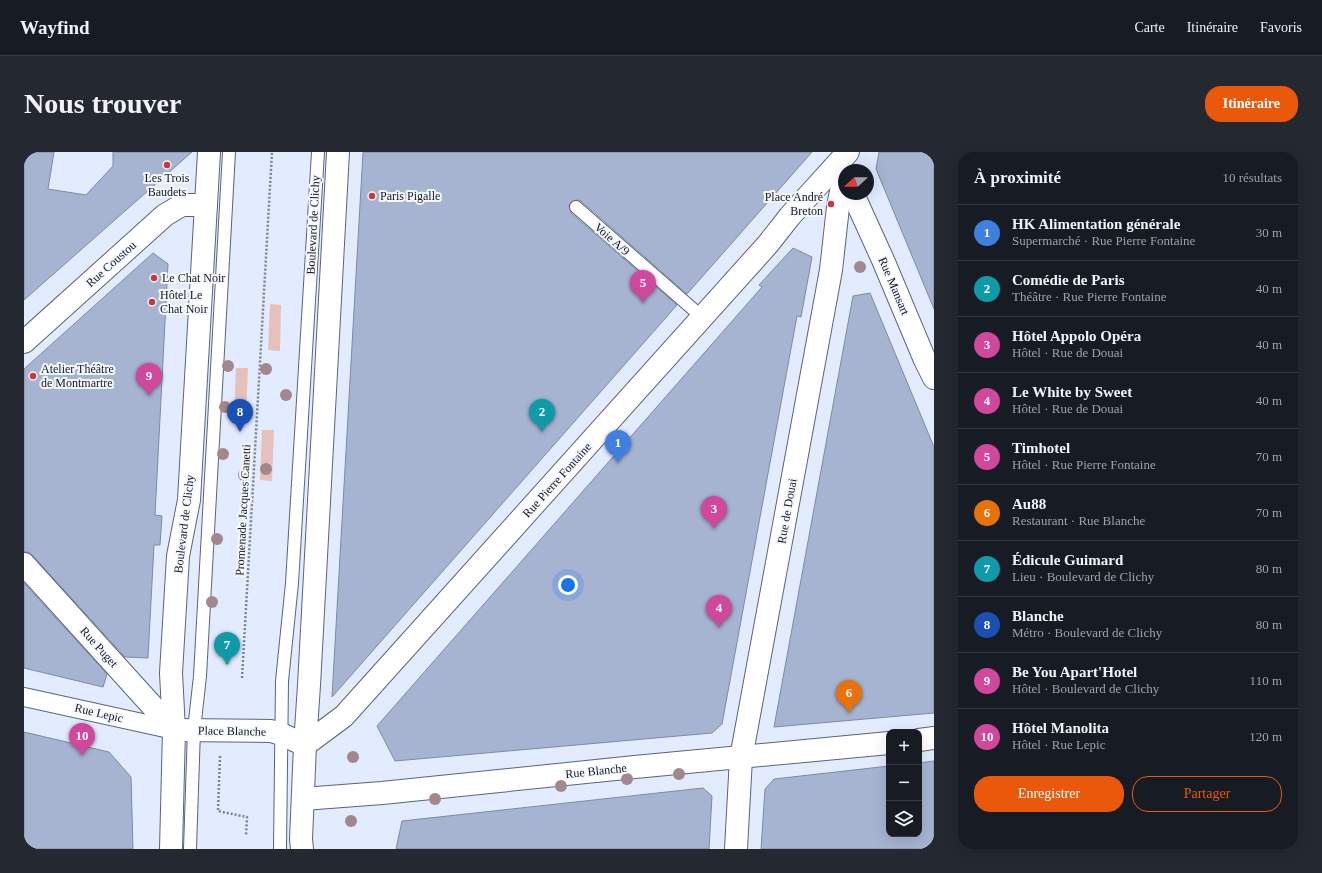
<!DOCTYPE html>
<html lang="fr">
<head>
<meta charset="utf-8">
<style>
  :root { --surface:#171b24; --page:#242831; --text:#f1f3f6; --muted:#9ea1a6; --line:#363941; --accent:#ea580c }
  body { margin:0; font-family:Georgia,serif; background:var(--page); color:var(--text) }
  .controls { position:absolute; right:12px; bottom:12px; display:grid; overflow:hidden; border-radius:8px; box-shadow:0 4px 16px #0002 }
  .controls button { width:36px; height:36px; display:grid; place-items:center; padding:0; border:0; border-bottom:1px solid var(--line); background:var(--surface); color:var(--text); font:20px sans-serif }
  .compass { position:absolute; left:814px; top:12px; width:36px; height:36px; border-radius:50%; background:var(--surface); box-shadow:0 4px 16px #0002; rotate:249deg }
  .you { position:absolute; left:544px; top:433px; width:14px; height:14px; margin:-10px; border:3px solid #fff; border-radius:50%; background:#1a73e8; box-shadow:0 0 0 6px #1a73e833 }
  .badge { display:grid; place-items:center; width:26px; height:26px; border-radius:50%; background:var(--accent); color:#fff; font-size:13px; font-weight:700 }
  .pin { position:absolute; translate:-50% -33px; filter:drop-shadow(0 1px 2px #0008) }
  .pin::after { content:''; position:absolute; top:21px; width:14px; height:12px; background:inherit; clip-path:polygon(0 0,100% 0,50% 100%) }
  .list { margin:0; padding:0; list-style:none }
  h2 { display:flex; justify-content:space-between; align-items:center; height:52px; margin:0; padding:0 16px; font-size:17px }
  h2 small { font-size:13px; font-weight:400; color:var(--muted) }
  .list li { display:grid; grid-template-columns:26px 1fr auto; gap:12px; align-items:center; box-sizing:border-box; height:56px; padding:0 16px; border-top:1px solid var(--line) }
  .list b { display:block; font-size:15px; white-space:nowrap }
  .list p { margin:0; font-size:13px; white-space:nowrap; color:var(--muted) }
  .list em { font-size:13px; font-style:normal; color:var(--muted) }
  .actions { display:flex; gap:8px; padding:12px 16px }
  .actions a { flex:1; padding:9px 0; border:1px solid var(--accent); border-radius:16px; text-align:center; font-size:14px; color:var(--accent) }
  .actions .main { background:var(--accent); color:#fff }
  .icon { flex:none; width:22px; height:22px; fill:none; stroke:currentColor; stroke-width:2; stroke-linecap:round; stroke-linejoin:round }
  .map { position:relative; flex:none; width:910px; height:697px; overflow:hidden; border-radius:16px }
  header { display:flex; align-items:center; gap:24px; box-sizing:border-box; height:56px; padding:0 20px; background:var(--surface); border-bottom:1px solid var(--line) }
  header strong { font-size:19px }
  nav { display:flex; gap:22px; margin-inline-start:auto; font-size:14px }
  .intro { display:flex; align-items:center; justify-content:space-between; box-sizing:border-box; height:96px; padding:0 24px }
  h1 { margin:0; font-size:28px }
  .button { padding:10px 18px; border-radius:16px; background:var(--accent); color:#fff; font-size:14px; font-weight:700 }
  main { display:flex; gap:24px; padding:0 24px }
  aside { flex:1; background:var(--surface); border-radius:16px; box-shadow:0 4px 16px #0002 }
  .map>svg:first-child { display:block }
</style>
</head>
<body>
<header>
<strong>Wayfind</strong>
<nav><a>Carte</a><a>Itinéraire</a><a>Favoris</a></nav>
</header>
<div class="intro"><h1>Nous trouver</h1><a class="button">Itinéraire</a></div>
<main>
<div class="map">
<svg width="910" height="697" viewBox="0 0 910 697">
  <rect width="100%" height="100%" fill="#e3ebfe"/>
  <g fill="#e6c0bb">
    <polygon points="246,152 257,153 256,199 244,198"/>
    <polygon points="212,216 224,216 222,262 210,261"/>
    <polygon points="238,278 250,278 248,329 236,328"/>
  </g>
  <g fill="#a6b4d2" stroke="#7d8aa6">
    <polygon points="0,0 30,0 24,37 62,43 89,14 89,0 168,0 0,148"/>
    <polygon points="339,0 788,0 663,142 557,49 553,48 547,50 545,54 547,61 653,153 308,545"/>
    <polygon points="855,0 910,0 910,157 852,17"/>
    <polygon points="769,96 788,105 777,165 773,164 698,572 688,581 371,609 353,574 738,135 735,133"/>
    <polygon points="129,101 144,112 131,363 138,364 136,393 130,393 124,506 101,505 9,404 4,400 0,400 0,217"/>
    <polygon points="846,141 910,295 910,561 750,575 829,144"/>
    <polygon points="0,431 83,522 79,535 0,516"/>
    <polygon points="0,580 85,600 107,625 109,697 0,697"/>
    <polygon points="910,609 910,697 737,697 741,637 750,627 865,614 865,682 895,682 895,611"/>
    <polygon points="679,636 688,644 685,697 372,697 378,669"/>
  </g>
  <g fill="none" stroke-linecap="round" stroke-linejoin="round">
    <g stroke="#58647f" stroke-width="14">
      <g id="service">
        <polyline points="552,55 678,165"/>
        <polyline points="166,697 170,578 176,524 205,0"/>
        <polyline points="256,697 258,529 268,431 294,0"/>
      </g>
    </g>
    <g stroke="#58647f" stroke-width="20">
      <polyline id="pedestrian" points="0,545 150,578"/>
    </g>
    <g stroke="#58647f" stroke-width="24">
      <g id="minor">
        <polyline points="829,42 859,108 901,208 910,226"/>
        <polyline points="0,190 141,63 158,53 182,53"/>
        <polyline points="0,412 150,578"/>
        <polyline points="712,697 717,606 807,118 814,55 820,23"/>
      </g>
    </g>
    <g stroke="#58647f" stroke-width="24">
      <g id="tertiary">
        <polyline points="895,588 910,586"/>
        <polyline points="281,593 320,564 744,92 766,64 824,0"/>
        <polyline points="279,647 358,641 611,615 865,591"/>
      </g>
    </g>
    <g stroke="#58647f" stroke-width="24">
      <g id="primary">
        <polyline points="150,578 247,579 257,582 281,593"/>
        <polyline points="147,697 150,578 147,521 154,404 165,348 185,0"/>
        <polyline points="278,697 277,687 281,593 285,533 314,0"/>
      </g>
    </g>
    <g stroke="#7b8291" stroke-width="2.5" stroke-dasharray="2 2" stroke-linecap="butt">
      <polyline points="203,512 205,493"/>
      <polyline points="218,526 248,0"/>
      <polyline points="196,604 194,659 223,665 222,684"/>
    </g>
    <use href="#service" stroke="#fff" stroke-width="12"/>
    <use href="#pedestrian" stroke="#fff" stroke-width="18"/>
    <use href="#minor" stroke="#fff" stroke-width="22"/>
    <use href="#tertiary" stroke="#fff" stroke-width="22"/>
    <use href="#primary" stroke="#fff" stroke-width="22"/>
  </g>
  <g fill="#a4878d">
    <circle cx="836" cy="115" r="6"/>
    <circle cx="204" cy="214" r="6"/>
    <circle cx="242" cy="217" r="6"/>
    <circle cx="262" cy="243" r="6"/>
    <circle cx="201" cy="255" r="6"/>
    <circle cx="199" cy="302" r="6"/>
    <circle cx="242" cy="317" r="6"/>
    <circle cx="220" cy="323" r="6"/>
    <circle cx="193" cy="387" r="6"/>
    <circle cx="188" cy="450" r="6"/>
    <circle cx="329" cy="605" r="6"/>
    <circle cx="655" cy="622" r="6"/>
    <circle cx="603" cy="627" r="6"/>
    <circle cx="537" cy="634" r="6"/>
    <circle cx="411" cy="647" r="6"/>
    <circle cx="327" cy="669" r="6"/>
  </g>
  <g fill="#c83a36" stroke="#f5f8ff" stroke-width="1.5">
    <circle cx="143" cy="13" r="4"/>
    <circle cx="348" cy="44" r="4"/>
    <circle cx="807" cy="52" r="4"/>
    <circle cx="130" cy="126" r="4"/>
    <circle cx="128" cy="150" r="4"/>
    <circle cx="9" cy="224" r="4"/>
  </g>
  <g text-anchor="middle" stroke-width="4" stroke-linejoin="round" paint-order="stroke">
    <g font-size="12" fill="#121722" stroke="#f5f8ff" text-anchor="start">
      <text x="143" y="30" text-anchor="middle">Les Trois<tspan x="143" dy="14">Baudets</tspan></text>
      <text x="356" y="48">Paris Pigalle</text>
      <text x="799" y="49" text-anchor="end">Place André<tspan x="799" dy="14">Breton</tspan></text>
      <text x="138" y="130">Le Chat Noir</text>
      <text x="136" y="147">Hôtel Le<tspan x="136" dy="14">Chat Noir</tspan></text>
      <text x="17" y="221">Atelier Théâtre<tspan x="17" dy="14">de Montmartre</tspan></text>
    </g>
    <g font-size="12" fill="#121722" stroke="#f5f8ff">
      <text transform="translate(289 73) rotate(-87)" y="4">Boulevard de Clichy</text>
      <text transform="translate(588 87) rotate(41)" y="4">Voie A/9</text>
      <text transform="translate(87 112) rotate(-42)" y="4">Rue Coustou</text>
      <text transform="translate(870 134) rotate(67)" y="4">Rue Mansart</text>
      <text transform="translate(533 328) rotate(-48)" y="4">Rue Pierre Fontaine</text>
      <text transform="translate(219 358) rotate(-87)" y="4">Promenade Jacques Canetti</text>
      <text transform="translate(763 359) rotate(-80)" y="4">Rue de Douai</text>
      <text transform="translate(160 372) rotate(-83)" y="4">Boulevard de Clichy</text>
      <text transform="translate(75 495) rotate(48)" y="4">Rue Puget</text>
      <text transform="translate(75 561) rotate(13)" y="4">Rue Lepic</text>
      <text transform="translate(208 579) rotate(1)" y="4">Place Blanche</text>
      <text transform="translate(572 619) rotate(-6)" y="4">Rue Blanche</text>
    </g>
  </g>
</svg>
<div class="controls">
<button>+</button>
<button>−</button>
<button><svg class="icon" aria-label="layers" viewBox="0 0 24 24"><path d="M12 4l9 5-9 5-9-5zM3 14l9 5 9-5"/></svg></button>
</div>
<svg class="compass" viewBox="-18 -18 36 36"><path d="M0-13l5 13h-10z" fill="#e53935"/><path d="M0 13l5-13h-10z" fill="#9ea1a6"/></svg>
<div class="you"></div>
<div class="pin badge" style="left:594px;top:311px;background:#3f7fe0">1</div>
<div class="pin badge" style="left:518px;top:280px;background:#0f9aa8">2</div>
<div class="pin badge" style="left:690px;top:377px;background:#d1479c">3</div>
<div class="pin badge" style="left:695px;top:476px;background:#d1479c">4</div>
<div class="pin badge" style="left:619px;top:151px;background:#d1479c">5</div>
<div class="pin badge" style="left:825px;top:561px;background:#e8710a">6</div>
<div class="pin badge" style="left:203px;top:513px;background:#0f9aa8">7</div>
<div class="pin badge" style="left:216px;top:280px;background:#1a4fb4">8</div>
<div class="pin badge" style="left:125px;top:244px;background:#d1479c">9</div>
<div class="pin badge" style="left:58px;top:604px;background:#d1479c">10</div>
</div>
<aside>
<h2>À proximité<small>10 résultats</small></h2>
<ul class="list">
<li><span class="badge" style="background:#3f7fe0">1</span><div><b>HK Alimentation générale</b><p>Supermarché · Rue Pierre Fontaine</p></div><em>30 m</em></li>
<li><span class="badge" style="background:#0f9aa8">2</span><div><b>Comédie de Paris</b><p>Théâtre · Rue Pierre Fontaine</p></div><em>40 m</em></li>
<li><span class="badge" style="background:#d1479c">3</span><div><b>Hôtel Appolo Opéra</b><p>Hôtel · Rue de Douai</p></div><em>40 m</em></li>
<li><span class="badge" style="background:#d1479c">4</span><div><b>Le White by Sweet</b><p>Hôtel · Rue de Douai</p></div><em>40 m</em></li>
<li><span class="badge" style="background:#d1479c">5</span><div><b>Timhotel</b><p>Hôtel · Rue Pierre Fontaine</p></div><em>70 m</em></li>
<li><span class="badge" style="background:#e8710a">6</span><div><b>Au88</b><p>Restaurant · Rue Blanche</p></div><em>70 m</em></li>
<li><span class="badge" style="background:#0f9aa8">7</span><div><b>Édicule Guimard</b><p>Lieu · Boulevard de Clichy</p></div><em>80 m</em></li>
<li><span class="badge" style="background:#1a4fb4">8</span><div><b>Blanche</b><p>Métro · Boulevard de Clichy</p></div><em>80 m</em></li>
<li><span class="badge" style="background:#d1479c">9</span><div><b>Be You Apart'Hotel</b><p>Hôtel · Boulevard de Clichy</p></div><em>110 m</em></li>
<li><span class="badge" style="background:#d1479c">10</span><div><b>Hôtel Manolita</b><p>Hôtel · Rue Lepic</p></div><em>120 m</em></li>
</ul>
<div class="actions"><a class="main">Enregistrer</a><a>Partager</a></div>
</aside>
</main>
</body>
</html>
